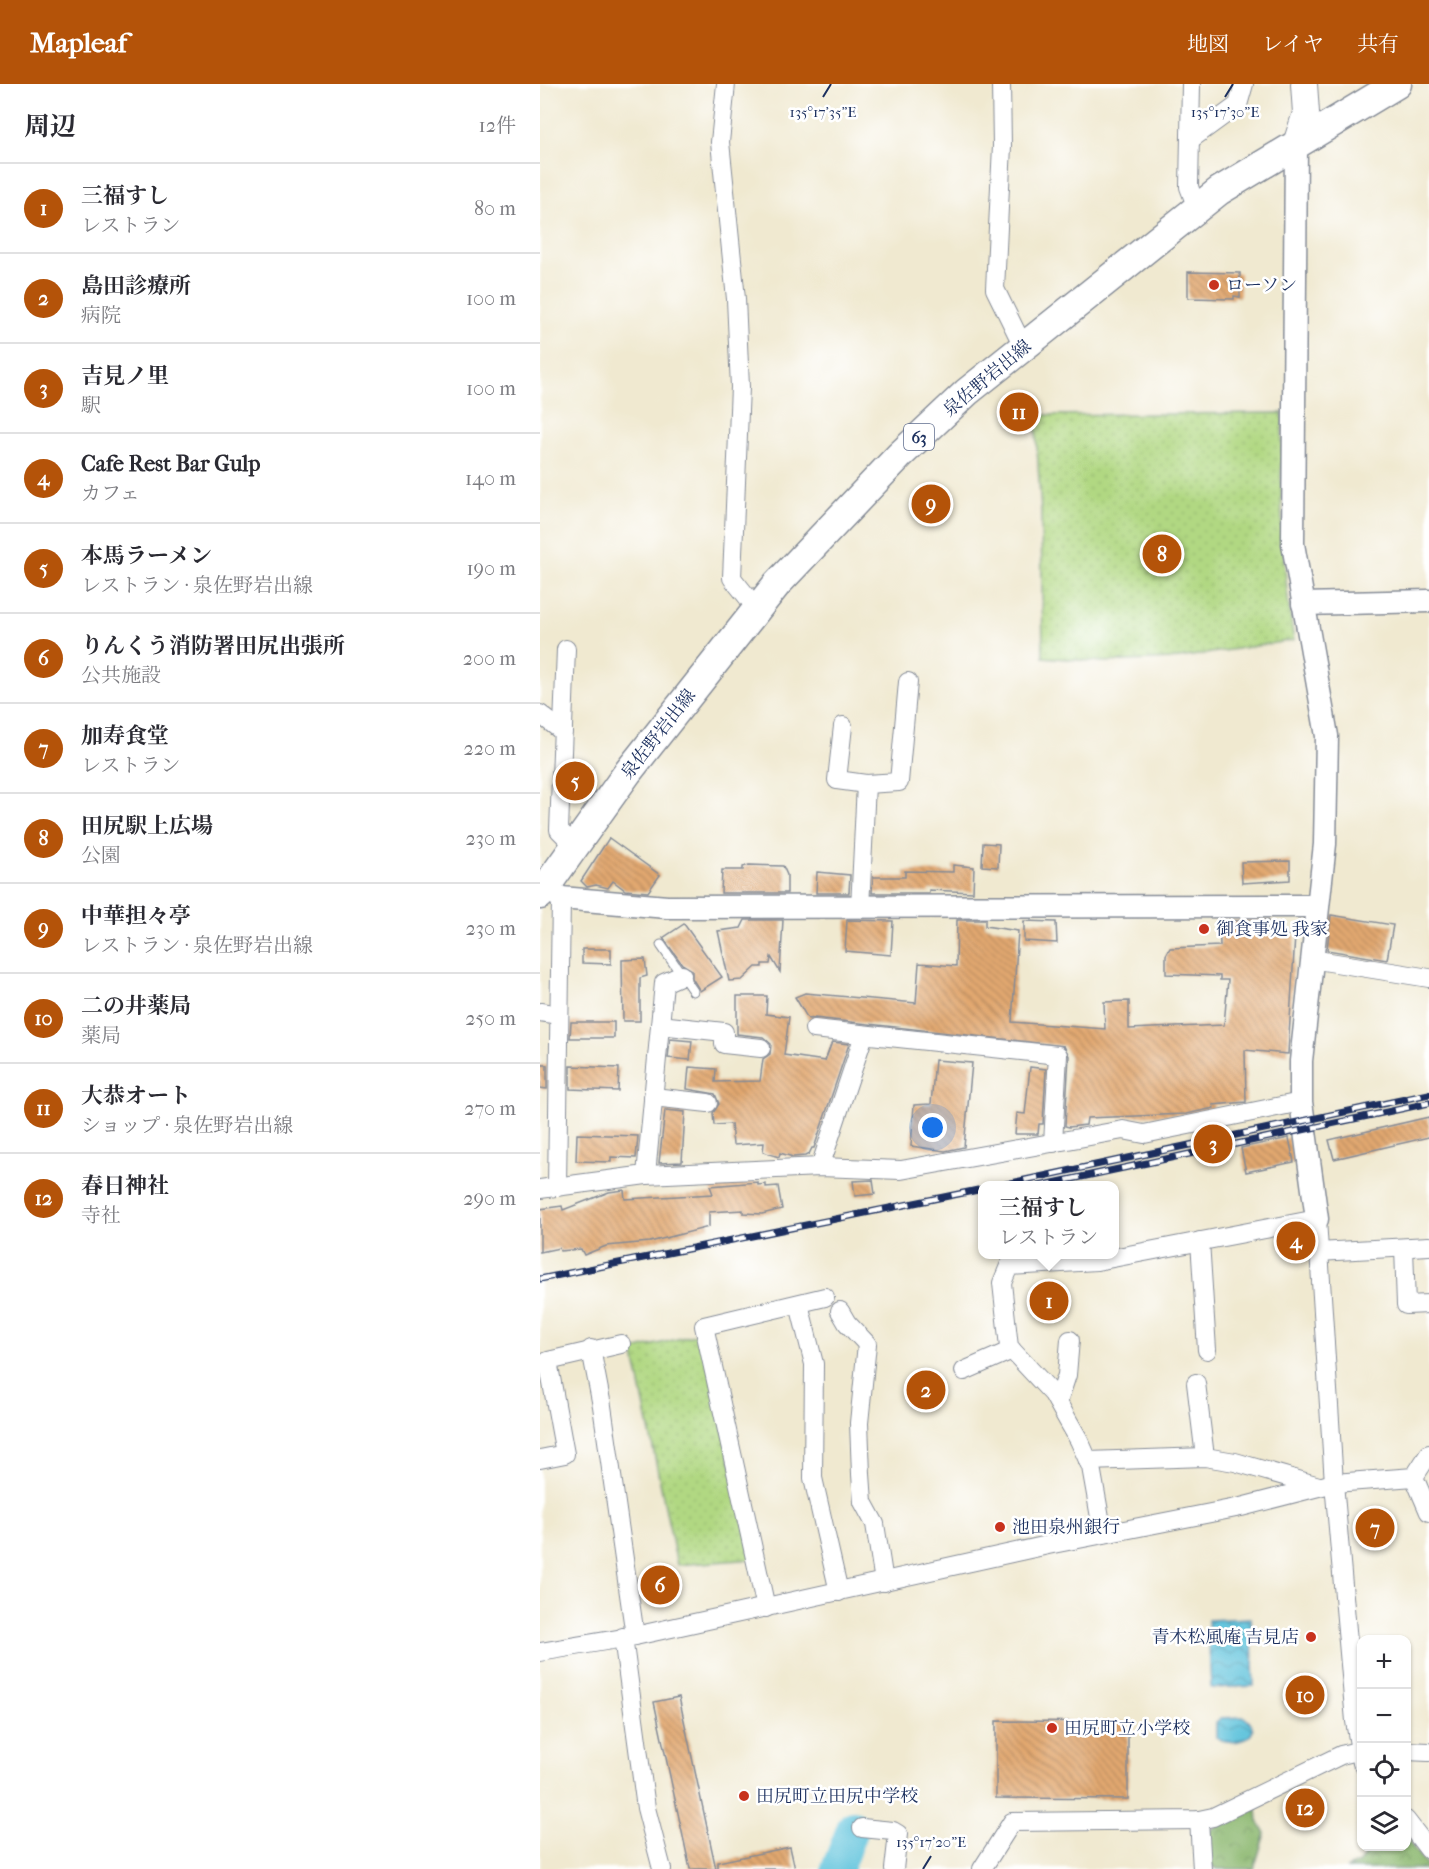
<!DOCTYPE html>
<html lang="ja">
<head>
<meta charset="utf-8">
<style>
  :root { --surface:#fff; --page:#f2f2f3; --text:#2b2b33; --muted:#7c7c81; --line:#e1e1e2; --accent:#b45309 }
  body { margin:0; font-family:"IM FELL French Canon","Noto Serif JP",serif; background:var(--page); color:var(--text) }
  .controls { position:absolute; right:18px; bottom:18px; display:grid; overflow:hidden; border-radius:12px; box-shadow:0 2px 4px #0004 }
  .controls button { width:54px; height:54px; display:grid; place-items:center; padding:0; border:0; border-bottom:2px solid var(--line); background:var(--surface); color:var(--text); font:30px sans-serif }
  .you { position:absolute; left:393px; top:1044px; width:21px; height:21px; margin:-15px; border:4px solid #fff; border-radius:50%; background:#1a73e8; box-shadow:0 0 0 9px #1a73e833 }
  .badge { display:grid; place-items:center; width:39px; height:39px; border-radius:50%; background:var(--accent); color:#fff; font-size:20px; font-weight:700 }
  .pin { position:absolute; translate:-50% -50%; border:3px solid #fff; box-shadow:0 2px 6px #0006 }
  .popup { position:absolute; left:438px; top:1097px; width:141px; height:78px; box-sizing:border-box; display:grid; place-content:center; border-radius:12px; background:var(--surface); filter:drop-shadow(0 2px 4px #0005); font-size:20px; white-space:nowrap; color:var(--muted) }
  .popup b { font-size:22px; color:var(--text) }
  .popup::after { content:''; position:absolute; left:50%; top:100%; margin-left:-12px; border:12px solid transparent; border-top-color:var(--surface) }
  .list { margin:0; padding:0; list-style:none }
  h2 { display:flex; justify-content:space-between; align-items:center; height:78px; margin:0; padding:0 24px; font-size:26px }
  h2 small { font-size:20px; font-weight:400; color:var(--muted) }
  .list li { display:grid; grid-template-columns:39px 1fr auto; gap:18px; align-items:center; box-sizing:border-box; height:90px; padding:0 24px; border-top:2px solid var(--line) }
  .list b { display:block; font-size:22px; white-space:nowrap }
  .list p { margin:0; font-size:20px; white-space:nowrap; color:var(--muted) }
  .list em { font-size:20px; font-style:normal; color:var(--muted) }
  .icon { flex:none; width:33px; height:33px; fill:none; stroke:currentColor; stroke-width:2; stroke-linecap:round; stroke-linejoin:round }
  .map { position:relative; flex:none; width:889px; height:1785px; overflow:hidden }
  header { display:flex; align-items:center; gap:36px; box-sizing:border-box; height:84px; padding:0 30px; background:var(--accent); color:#fff }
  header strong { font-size:28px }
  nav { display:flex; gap:33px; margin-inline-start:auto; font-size:21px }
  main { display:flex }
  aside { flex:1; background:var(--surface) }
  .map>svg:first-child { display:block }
</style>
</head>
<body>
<header>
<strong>Mapleaf</strong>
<nav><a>地図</a><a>レイヤ</a><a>共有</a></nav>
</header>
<main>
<aside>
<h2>周辺<small>12件</small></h2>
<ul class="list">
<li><span class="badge">1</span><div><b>三福すし</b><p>レストラン</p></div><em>80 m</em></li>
<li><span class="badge">2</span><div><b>島田診療所</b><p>病院</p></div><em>100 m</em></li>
<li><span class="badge">3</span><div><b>吉見ノ里</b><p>駅</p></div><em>100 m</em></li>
<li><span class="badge">4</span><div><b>Cafe Rest Bar Gulp</b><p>カフェ</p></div><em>140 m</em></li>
<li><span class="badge">5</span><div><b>本馬ラーメン</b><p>レストラン · 泉佐野岩出線</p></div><em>190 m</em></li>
<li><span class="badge">6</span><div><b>りんくう消防署田尻出張所</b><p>公共施設</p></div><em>200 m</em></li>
<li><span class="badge">7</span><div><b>加寿食堂</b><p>レストラン</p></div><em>220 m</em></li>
<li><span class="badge">8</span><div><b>田尻駅上広場</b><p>公園</p></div><em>230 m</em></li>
<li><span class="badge">9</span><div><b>中華担々亭</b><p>レストラン · 泉佐野岩出線</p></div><em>230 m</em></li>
<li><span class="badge">10</span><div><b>二の井薬局</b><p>薬局</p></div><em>250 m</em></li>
<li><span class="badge">11</span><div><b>大恭オート</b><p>ショップ · 泉佐野岩出線</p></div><em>270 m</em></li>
<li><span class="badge">12</span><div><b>春日神社</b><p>寺社</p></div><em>290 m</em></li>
</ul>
</aside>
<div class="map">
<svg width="889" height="1785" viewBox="0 0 889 1785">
  <defs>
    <pattern id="forest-crowns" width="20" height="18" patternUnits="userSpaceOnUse" patternTransform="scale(1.5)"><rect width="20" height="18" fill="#8cb870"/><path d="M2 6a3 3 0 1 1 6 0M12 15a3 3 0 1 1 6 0" fill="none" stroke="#72965f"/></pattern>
    <pattern id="park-dots" width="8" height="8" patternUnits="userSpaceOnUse" patternTransform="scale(1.5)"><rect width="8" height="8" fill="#b1d882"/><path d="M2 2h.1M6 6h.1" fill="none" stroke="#98ba73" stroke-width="1.8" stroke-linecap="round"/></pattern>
    <pattern id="water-waves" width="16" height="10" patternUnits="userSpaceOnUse" patternTransform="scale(1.5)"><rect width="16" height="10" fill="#5dc2db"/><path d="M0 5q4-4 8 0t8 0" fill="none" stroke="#4c9eb5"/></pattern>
    <pattern id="building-back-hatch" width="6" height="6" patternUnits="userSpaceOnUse" patternTransform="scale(1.5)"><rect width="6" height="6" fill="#e2a86f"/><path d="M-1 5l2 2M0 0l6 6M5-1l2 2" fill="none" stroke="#b6895e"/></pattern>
  </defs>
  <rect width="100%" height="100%" fill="#fff"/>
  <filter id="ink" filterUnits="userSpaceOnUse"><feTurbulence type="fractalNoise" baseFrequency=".0167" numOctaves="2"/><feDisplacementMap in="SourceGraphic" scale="12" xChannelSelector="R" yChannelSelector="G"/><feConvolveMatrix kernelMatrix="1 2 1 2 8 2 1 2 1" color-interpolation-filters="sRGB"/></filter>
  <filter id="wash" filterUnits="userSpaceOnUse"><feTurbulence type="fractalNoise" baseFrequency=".008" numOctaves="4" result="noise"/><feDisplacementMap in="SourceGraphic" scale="24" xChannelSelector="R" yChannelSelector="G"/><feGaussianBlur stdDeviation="1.35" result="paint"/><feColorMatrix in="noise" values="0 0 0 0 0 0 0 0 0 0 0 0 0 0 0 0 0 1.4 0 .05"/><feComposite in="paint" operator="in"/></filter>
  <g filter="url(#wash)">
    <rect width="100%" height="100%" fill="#f0e9d0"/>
    <g fill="url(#forest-crowns)" stroke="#547467" stroke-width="1.5">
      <polygon points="712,1722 717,1726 718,1737 725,1749 714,1785 678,1785 670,1781 667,1748"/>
      <polygon points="867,1755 889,1785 806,1785 819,1779 831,1763 866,1762"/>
    </g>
    <g fill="url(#park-dots)" stroke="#668470" stroke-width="1.5">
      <path d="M743,329C739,406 741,480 754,556L633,575L563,578L503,573L501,429L495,331Z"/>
      <polygon points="162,1249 212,1475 137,1481 93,1266"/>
    </g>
    <g fill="url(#water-waves)" stroke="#3c789c" stroke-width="1.5">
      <polygon points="711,1534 714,1602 671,1604 668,1536"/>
      <path d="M704,1633C729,1652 693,1665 676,1653V1638L681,1634Z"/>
    </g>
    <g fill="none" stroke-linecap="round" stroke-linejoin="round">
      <polyline stroke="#5dc2db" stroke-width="32" points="297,1785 313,1743"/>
    </g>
    <g id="blocks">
      <g fill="url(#building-back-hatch)">
        <polygon points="648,188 700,189 700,213 694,212 694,215 648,214"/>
        <polygon points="69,754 120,791 108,808 85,806 73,797 68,804 56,801 47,803 41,797"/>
        <polygon points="443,759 459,760 458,783 442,782"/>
        <polygon points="750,777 750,796 702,799 701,778"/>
        <polygon points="209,781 243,782 247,791 247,809 181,809 182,786 203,786 203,783"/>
        <polygon points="413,781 434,783 433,808 389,806 389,809 332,809 333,793 365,793 365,787 413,788"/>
        <polygon points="277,788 310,791 309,809 276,809"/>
        <polygon points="791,831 853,841 847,876 787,866"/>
        <polygon points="205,836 243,836 240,888 231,873 230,880 222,880 222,883 216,883 202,896 189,897 178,847 201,844"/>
        <polygon points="307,836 353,837 351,871 305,867"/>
        <polygon points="417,836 445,836 445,842 478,847 472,938 565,945 564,918 589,917 589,945 684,941 688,896 680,896 680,892 626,890 626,871 630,864 680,862 679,837 728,836 728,851 755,851 748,970 705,966 706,1018 673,1021 674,1024 646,1030 547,1034 546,1041 529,1043 525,1042 529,972 524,962 275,934 268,935 255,913 265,909 376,919 379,879 416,882"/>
        <polygon points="484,837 516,838 517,859 484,857"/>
        <polygon points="144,840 182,893 160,907 152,894 152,886 142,880 123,854"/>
        <polygon points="42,865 71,865 71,880 42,879"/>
        <polygon points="105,875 107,892 100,894 100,937 83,937 82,876"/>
        <polygon points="197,912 227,912 226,930 249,933 244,971 285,977 292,958 309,960 274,1064 272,1064 269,1070 265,1072 253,1073 240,1069 239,1073 223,1068 224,1059 193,1061 191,1040 174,1041 173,1029 179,1020 175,1010 147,1005 149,983 176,985 175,998 220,997 223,975 230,970 231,960 223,953 197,950"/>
        <polygon points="31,938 74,938 74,954 30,954"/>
        <polygon points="130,955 152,957 150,976 128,974"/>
        <polygon points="395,976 432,979 424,1063 405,1067 371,1062 374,1021 391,1020"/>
        <polygon points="0,981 7,981 7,1005 0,1004"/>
        <polygon points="30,982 79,984 78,1007 30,1005"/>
        <polygon points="490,983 506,985 503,1040 499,1040 498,1050 475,1050 477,1029 485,1030"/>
        <polygon points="125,1026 145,1028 142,1078 119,1079"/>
        <polygon points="889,1033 889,1053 794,1075 789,1056"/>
        <polygon points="37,1050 98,1052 96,1074 71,1073 71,1078 36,1077"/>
        <polygon points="749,1054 754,1078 706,1088 701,1064"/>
        <polygon points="333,1096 335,1110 315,1112 313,1097"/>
        <polygon points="218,1098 218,1101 226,1100 226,1103 238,1102 242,1125 222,1130 203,1129 203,1126 169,1128 169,1143 110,1158 66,1162 44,1171 41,1165 20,1167 19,1164 0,1168 0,1125 22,1122 23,1126 69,1108 84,1106 85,1115 173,1110 170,1102"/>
        <polygon points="139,1613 176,1785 150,1785 114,1618"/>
        <polygon points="456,1637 588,1638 588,1715 456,1714"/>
        <polygon points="250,1763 255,1785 178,1785 178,1778"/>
      </g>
    </g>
  </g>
  <g filter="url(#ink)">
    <use href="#blocks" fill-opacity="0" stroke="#868c97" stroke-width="1.5"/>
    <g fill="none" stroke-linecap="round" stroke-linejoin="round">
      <g stroke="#868c97" stroke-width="11">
        <polyline id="service" points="121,861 153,907"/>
      </g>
      <g stroke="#868c97" stroke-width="20">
        <g id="minor">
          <polyline points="186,0 180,58 196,215 200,303 192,494 217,525"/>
          <polyline points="461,0 462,62 455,205 483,262"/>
          <polyline points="651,0 649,103 657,124"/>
          <polyline points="650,56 698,21 704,0"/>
          <polyline points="26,565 19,746 35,762"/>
          <polyline points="0,630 23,648"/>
          <polyline points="303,642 297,696 326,700 359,698 368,598"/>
          <polyline points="320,824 326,700"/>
          <polyline points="771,875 889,894"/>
          <polyline points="0,928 19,931"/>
          <polyline points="120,941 184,948 184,960 221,964"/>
          <polyline points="274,945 518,971 513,1059"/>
          <polyline points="113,1013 168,1019"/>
          <polyline points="280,1083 324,951"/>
          <polyline points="106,1091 124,899 142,891"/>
          <polyline points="17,1103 21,814"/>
          <polyline points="0,1105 106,1091 280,1083 361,1086 583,1046 604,1050 761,1018"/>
          <polyline points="660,1157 667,1266"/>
          <polyline points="864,1164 866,1221 889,1220"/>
          <polyline points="778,1168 889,1162"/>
          <polyline points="259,1220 274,1280 273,1394 299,1508"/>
          <polyline points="300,1227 307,1239 327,1260 319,1339 321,1390 323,1418 335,1440 344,1498"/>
          <polyline points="51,1265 62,1322 95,1552"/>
          <polyline points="424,1287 472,1266"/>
          <polyline points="656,1299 665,1373"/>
          <polyline points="518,1318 527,1291 530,1256"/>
          <polyline points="0,1375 25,1370 8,1277 81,1260"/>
          <polyline points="548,1377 665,1373 695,1378 779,1402"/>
          <polyline points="874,1393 889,1428"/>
          <polyline points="874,1393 889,1370"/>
          <polyline points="563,1450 551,1383 539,1356 513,1310 469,1263 462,1199 469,1182 557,1177 777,1135 794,1399 815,1637 822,1679"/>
          <polyline points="226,1524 164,1242 285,1213"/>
          <polyline points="83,1553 106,1724 122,1785"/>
          <polyline points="0,1568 95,1552 508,1461 701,1423 794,1399 874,1393"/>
          <polyline points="866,1667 889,1668"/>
          <polyline points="659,1736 662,1785"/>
          <polyline points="866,1736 889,1766"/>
          <polyline points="322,1744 353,1747 358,1750 354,1785"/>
          <polyline points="442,1785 472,1738 659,1736 673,1733 801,1671 822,1666"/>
        </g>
      </g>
      <g stroke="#868c97" stroke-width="25">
        <g id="tertiary">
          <polyline points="756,60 753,460 787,652 785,760 761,977 761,1018 777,1135"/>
          <polyline points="763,520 889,517"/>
          <polyline points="6,803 21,814 127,823 776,822"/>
        </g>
      </g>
      <g stroke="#868c97" stroke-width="28">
        <polyline id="secondary" points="756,60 766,29 764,0"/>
      </g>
      <g stroke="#868c97" stroke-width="31">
        <polyline id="primary" points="0,811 88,688 237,500 360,371 427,308 679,107 857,0"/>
      </g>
      <use href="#service" stroke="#fff" stroke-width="9"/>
      <use href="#minor" stroke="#fff" stroke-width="18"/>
      <use href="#tertiary" stroke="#fff" stroke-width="22"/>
      <use href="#secondary" stroke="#fff" stroke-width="26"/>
      <use href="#primary" stroke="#fff" stroke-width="28"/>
      <g stroke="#1b2f5e" stroke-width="7">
        <g id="rail">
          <polyline points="457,1102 889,1010"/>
          <polyline points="499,1102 889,1019"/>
          <polyline points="0,1195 443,1105"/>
        </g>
      </g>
      <use href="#rail" stroke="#fff" stroke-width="4.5" stroke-dasharray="14" stroke-linecap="butt"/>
    </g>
  </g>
  <path fill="none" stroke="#1b2f5e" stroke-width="2" d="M283,13L291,0M685,13L693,0M383,1785L391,1772"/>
  <g fill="#c8321e" stroke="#fff" stroke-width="2">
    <circle cx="674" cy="201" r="6"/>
    <circle cx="664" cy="845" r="6"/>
    <circle cx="460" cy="1443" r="6"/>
    <circle cx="771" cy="1553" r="6"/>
    <circle cx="512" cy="1644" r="6"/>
    <circle cx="204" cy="1712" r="6"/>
  </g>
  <g text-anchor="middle" stroke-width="5" stroke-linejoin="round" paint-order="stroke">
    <rect fill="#fff" stroke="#5f6d8e" stroke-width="1.5" x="364" y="340" width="30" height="26" rx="4.5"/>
    <g font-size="16" font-weight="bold" fill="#1b2f5e">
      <text x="379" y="359">63</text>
    </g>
    <g font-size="18" fill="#1b2f5e" stroke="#fff" text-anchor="start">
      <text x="686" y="207">ローソン</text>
      <text x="676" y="851">御食事処 我家</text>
      <text x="472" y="1449">池田泉州銀行</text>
      <text x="759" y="1559" text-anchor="end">青木松風庵 吉見店</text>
      <text x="524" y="1650">田尻町立小学校</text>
      <text x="216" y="1718">田尻町立田尻中学校</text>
    </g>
    <g font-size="18" fill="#1b2f5e" stroke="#fff">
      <text transform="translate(447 294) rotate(-40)" y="6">泉佐野岩出線</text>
      <text transform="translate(118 650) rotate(-52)" y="6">泉佐野岩出線</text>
    </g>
  </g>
  <g font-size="15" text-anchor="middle" fill="#1b2f5e" stroke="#fff" stroke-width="5" stroke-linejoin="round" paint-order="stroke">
    <text x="283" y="33">135°17'35"E</text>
    <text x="685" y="33">135°17'30"E</text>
    <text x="391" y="1763">135°17'20"E</text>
  </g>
</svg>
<div class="controls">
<button>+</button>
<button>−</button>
<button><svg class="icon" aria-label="locate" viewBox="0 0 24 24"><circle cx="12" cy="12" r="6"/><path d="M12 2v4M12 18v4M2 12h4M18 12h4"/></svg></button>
<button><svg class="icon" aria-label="layers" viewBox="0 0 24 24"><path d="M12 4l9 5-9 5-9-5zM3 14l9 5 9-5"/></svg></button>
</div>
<div class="you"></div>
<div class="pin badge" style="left:509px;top:1217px">1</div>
<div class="popup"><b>三福すし</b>レストラン</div>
<div class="pin badge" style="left:386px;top:1306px">2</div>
<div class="pin badge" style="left:673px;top:1060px">3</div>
<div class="pin badge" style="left:756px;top:1157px">4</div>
<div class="pin badge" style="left:35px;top:697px">5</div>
<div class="pin badge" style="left:120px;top:1501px">6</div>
<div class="pin badge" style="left:835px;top:1444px">7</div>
<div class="pin badge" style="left:622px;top:470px">8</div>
<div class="pin badge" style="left:391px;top:420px">9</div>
<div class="pin badge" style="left:765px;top:1611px">10</div>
<div class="pin badge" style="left:479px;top:328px">11</div>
<div class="pin badge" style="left:765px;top:1724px">12</div>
</div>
</main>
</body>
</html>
